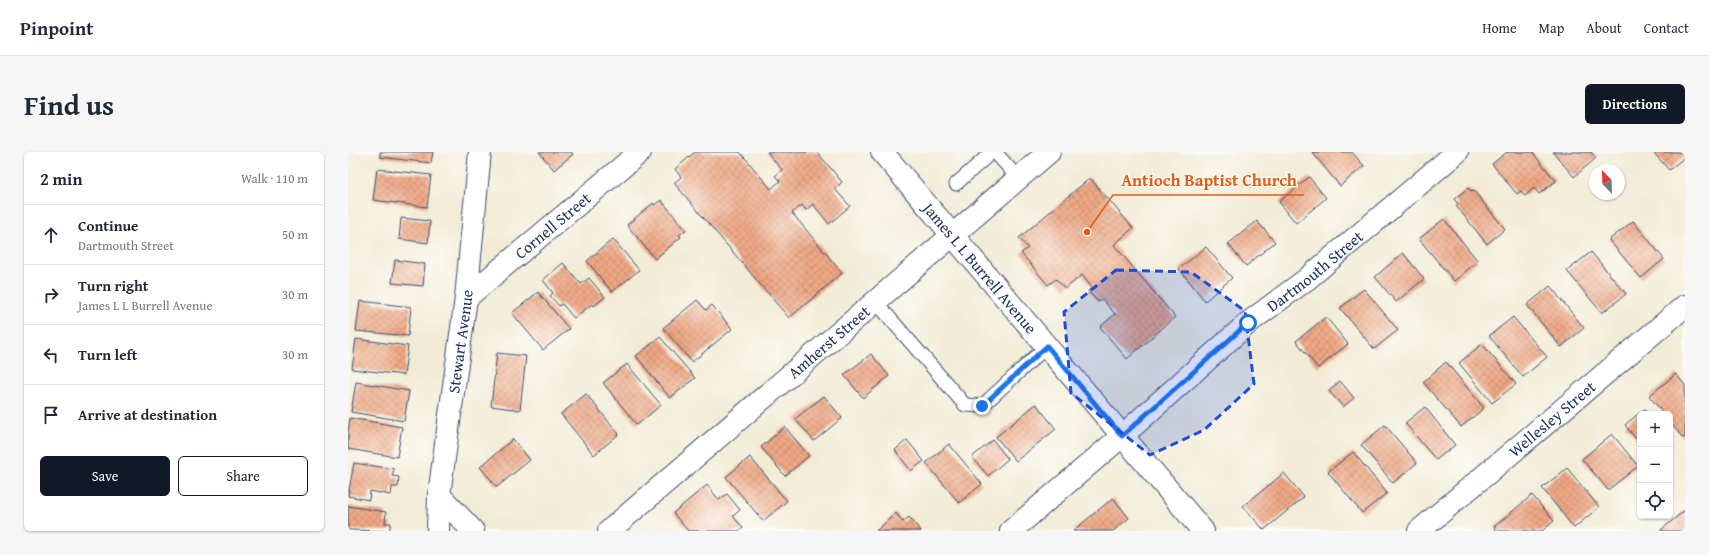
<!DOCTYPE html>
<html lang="en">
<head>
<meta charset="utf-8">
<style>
  :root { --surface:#fff; --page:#f6f6f7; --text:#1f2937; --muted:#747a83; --line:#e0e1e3; --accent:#111827 }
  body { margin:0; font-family:"Gentium Book Plus",serif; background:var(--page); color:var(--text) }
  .controls { position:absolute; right:12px; bottom:12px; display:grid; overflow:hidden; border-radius:6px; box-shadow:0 1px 3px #0004 }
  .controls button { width:36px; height:36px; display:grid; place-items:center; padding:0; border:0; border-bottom:1px solid var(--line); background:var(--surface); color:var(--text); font:20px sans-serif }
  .compass { position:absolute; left:1241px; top:12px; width:36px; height:36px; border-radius:50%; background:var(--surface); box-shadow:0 1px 3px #0004; rotate:337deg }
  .stop { position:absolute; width:12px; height:12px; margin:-9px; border:3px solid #1a73e8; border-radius:50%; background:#fff }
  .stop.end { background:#1a73e8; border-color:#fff; box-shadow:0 1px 4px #0008 }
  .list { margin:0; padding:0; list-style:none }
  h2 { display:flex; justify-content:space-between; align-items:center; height:52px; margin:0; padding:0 16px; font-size:17px }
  h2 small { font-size:13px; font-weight:400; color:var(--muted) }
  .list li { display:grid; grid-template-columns:26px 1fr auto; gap:12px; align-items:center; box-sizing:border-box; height:60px; padding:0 16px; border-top:1px solid var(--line) }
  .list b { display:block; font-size:15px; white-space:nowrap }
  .list p { margin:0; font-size:13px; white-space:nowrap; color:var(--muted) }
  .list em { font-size:13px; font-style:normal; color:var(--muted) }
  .actions { display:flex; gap:8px; padding:12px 16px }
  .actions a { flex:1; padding:9px 0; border:1px solid var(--accent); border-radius:6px; text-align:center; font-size:14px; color:var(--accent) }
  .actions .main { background:var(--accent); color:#fff }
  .icon { flex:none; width:22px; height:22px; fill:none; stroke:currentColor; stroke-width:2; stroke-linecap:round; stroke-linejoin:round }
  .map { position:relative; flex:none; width:1337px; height:379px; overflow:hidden; border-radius:6px }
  header { display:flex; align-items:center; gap:24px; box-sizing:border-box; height:56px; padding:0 20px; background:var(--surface); border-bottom:1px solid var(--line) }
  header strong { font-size:19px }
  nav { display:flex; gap:22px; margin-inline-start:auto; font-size:14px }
  .intro { display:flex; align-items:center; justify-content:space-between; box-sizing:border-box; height:96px; padding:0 24px }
  h1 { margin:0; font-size:28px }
  .button { padding:10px 18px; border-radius:6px; background:var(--accent); color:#fff; font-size:14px; font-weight:700 }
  main { display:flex; gap:24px; padding:0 24px }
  aside { flex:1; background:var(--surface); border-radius:6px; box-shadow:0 1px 3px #0004 }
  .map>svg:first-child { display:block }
</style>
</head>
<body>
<header>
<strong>Pinpoint</strong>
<nav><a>Home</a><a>Map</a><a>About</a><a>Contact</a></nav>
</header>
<div class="intro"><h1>Find us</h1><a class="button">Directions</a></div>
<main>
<aside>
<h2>2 min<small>Walk · 110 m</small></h2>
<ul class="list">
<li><svg class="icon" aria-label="ahead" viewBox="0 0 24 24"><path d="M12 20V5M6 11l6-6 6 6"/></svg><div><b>Continue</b><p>Dartmouth Street</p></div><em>50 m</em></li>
<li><svg class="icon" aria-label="right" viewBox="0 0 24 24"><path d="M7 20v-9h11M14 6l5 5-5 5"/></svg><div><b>Turn right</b><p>James L L Burrell Avenue</p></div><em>30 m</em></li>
<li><svg class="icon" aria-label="left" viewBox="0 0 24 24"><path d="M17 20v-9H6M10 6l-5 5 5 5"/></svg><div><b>Turn left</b></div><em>30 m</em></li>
<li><svg class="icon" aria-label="arrive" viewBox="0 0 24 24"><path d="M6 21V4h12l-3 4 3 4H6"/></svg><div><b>Arrive at destination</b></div></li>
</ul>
<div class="actions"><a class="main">Save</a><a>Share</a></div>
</aside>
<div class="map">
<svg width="1337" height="379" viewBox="0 0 1337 379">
  <defs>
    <pattern id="building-cross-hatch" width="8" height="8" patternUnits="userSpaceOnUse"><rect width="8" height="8" fill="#efa884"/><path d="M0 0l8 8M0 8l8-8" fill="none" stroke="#c1896f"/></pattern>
  </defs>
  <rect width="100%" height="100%" fill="#fdfcf7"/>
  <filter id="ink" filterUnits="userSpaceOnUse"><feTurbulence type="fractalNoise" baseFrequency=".025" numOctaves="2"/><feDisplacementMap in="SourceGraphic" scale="8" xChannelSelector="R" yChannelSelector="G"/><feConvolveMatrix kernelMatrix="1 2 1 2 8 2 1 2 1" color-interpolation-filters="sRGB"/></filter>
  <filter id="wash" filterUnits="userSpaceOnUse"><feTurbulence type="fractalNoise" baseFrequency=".012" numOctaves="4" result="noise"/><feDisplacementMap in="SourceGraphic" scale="16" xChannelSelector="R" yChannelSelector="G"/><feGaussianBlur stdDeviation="0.9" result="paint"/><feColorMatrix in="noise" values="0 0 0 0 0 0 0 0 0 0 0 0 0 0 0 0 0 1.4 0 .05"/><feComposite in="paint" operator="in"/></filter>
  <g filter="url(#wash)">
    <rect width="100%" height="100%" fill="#f2ecd6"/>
    <g id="blocks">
      <g fill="url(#building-cross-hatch)">
        <polygon points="32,0 85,0 83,11 32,5"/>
        <polygon points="191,0 223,0 225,2 206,18"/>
        <polygon points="347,0 392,0 423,37 432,29 427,24 434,18 419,0 469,0 494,30 487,37 502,54 481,72 465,52 458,58 454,53 444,61 494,121 441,166 326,31 333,25 327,17"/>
        <polygon points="964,0 1004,0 1016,14 992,34"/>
        <polygon points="1159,0 1184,0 1208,29 1191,42 1186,36 1177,44 1173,39 1169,42 1144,12"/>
        <polygon points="1205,0 1243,0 1248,6 1226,25"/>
        <polygon points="1305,0 1337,0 1337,5 1321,18"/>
        <polygon points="29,17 83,23 79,55 25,48"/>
        <polygon points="961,25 978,46 948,71 931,50"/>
        <polygon points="742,26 785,76 766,93 827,165 779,207 752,175 767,162 754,147 750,150 740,139 744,136 734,123 717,137 708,127 700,133 673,101 680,96 671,86"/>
        <polygon points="1120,36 1124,40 1126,39 1157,77 1139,92 1108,54 1110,52 1106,47"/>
        <polygon points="313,48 338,78 331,83 333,85 307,107 279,73 305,51 306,53"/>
        <polygon points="53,66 82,69 80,91 51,87"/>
        <polygon points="1096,67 1130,109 1106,129 1071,87"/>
        <polygon points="909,69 927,90 898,114 880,92"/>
        <polygon points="1285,69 1316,107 1293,126 1261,88"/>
        <polygon points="265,87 291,118 264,140 239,109"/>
        <polygon points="858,95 884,126 857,149 831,117"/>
        <polygon points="1243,100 1278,142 1254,161 1219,119"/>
        <polygon points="1055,101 1076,127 1048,150 1027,125"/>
        <polygon points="47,108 77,112 75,134 44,131"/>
        <polygon points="215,111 233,132 241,126 257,145 246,154 244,152 226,166 214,152 211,154 202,144 205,141 195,128"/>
        <polygon points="1202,134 1236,176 1213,195 1179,153"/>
        <polygon points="1016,137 1050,178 1026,197 992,156"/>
        <polygon points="190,140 221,177 195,198 164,161"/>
        <polygon points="349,148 358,158 364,153 384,177 344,210 315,176"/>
        <polygon points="12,149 63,155 60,184 8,179"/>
        <polygon points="978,165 1000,192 970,216 948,189"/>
        <polygon points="1165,165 1199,205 1175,225 1141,184"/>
        <polygon points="312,185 347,226 322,246 288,204"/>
        <polygon points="8,187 60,194 56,223 4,217"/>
        <polygon points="1134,192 1168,232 1144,251 1111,211"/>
        <polygon points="149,201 178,204 172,258 143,254"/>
        <polygon points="523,202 541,224 515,246 496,223"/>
        <polygon points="1098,210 1136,256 1113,275 1075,230"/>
        <polygon points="279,212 313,253 289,273 255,231"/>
        <polygon points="1328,222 1337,233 1337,285 1335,286 1322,270 1322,262 1316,262 1301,244"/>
        <polygon points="992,229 1006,246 995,255 981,239"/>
        <polygon points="8,230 61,239 56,269 3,260"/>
        <polygon points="238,242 271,282 246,303 213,262"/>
        <polygon points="476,244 494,266 466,289 447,267"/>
        <polygon points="688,252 708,277 668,309 648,285"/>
        <polygon points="1077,255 1107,293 1088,308 1057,271"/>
        <polygon points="1296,257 1300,262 1292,262 1292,292 1277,273"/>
        <polygon points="2,266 54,275 49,305 0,297 0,280"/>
        <polygon points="1037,273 1069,311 1045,331 1013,293"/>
        <polygon points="437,275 461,304 437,324 413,295"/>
        <polygon points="1264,282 1290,314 1260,338 1234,307"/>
        <polygon points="165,287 182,308 149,335 132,315"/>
        <polygon points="559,288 576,309 563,319 547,298"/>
        <polygon points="645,288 660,307 640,324 624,305"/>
        <polygon points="601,292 634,332 611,351 578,311"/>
        <polygon points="1005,300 1039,341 1014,361 980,320"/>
        <polygon points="402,305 439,349 415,369 378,325"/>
        <polygon points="6,311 46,317 44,324 51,325 50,335 44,335 43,343 22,339 21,348 0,344"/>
        <polygon points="1219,316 1251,355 1226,376 1194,336"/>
        <polygon points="936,321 956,345 916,378 895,354"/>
        <polygon points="359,333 371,348 379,342 392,358 385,364 395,376 391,379 340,379 325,361"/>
        <polygon points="1184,343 1206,369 1194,379 1149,379 1146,375"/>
        <polygon points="765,346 781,366 765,379 725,379"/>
        <polygon points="0,354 38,360 37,371 43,371 41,379 0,378"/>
        <polygon points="1337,358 1337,379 1314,379 1313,378"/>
        <polygon points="548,361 555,370 561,365 573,379 528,379"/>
      </g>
    </g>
  </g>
  <g filter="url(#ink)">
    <use href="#blocks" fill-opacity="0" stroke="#3b4b70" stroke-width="1"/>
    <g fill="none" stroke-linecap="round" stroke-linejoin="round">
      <g stroke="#3b4b70" stroke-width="15">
        <g id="service">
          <polyline points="647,0 670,26"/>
          <polyline points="608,32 644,0"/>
          <polyline points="527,149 617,253 634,254 699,194"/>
        </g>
      </g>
      <g stroke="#3b4b70" stroke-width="24">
        <g id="minor">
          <path id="s1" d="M534,0L855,379"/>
          <path id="s2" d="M118,146L292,0"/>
          <polyline points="91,343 125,379"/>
          <path id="s3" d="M90,379L91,343L118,146L132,0"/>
          <path id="s4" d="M261,379L701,0"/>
          <path id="s5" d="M663,379L774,284L900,171L959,127L1109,0"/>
          <path id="s6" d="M1071,379L1337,154"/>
        </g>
      </g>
      <use href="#service" stroke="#fff" stroke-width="13"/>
      <use href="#minor" stroke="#fff" stroke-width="22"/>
    </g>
  </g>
  <g fill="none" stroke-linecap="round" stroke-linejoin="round" filter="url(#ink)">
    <polyline stroke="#1a73e8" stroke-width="5" points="634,254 699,194 774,284 900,171"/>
  </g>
  <path fill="#1d4ed8" fill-opacity="0.2" stroke="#1d4ed8" stroke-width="3" stroke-dasharray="8 5" stroke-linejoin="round" d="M768,118L843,120L897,159L906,232L856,278L802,303L723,241L716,160Z"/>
  <g text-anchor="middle" stroke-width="3" stroke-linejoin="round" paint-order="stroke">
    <g font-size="16" fill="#1b2f5e" stroke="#fdfcf7">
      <text dy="6" stroke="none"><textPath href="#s2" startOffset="113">Cornell Street</textPath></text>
      <text dy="6" stroke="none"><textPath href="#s1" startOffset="152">James L L Burrell Avenue</textPath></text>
      <text dy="6" stroke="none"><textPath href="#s5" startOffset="400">Dartmouth Street</textPath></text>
      <text dy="6" stroke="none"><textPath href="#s4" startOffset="290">Amherst Street</textPath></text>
      <text dy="6" stroke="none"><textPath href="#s3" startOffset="191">Stewart Avenue</textPath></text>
      <text dy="6" stroke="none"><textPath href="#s6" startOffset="174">Wellesley Street</textPath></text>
    </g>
  </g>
  <path fill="none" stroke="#e8590c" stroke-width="1.5" d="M739 80L765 43H956"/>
  <circle fill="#e8590c" stroke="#fdfcf7" stroke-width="1.5" cx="739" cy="80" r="4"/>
  <g font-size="17" text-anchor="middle" font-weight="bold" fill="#e8590c" stroke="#fdfcf7" stroke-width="3" stroke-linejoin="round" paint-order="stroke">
    <text x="861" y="34">Antioch Baptist Church</text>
  </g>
</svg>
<div class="controls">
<button>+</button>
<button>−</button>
<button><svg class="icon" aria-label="locate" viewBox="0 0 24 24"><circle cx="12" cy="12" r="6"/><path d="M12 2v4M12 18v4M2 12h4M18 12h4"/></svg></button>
</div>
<svg class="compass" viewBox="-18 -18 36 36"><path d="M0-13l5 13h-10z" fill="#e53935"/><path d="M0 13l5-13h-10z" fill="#747a83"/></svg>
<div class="stop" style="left:900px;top:171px"></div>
<div class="stop end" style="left:634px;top:254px"></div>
</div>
</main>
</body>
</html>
